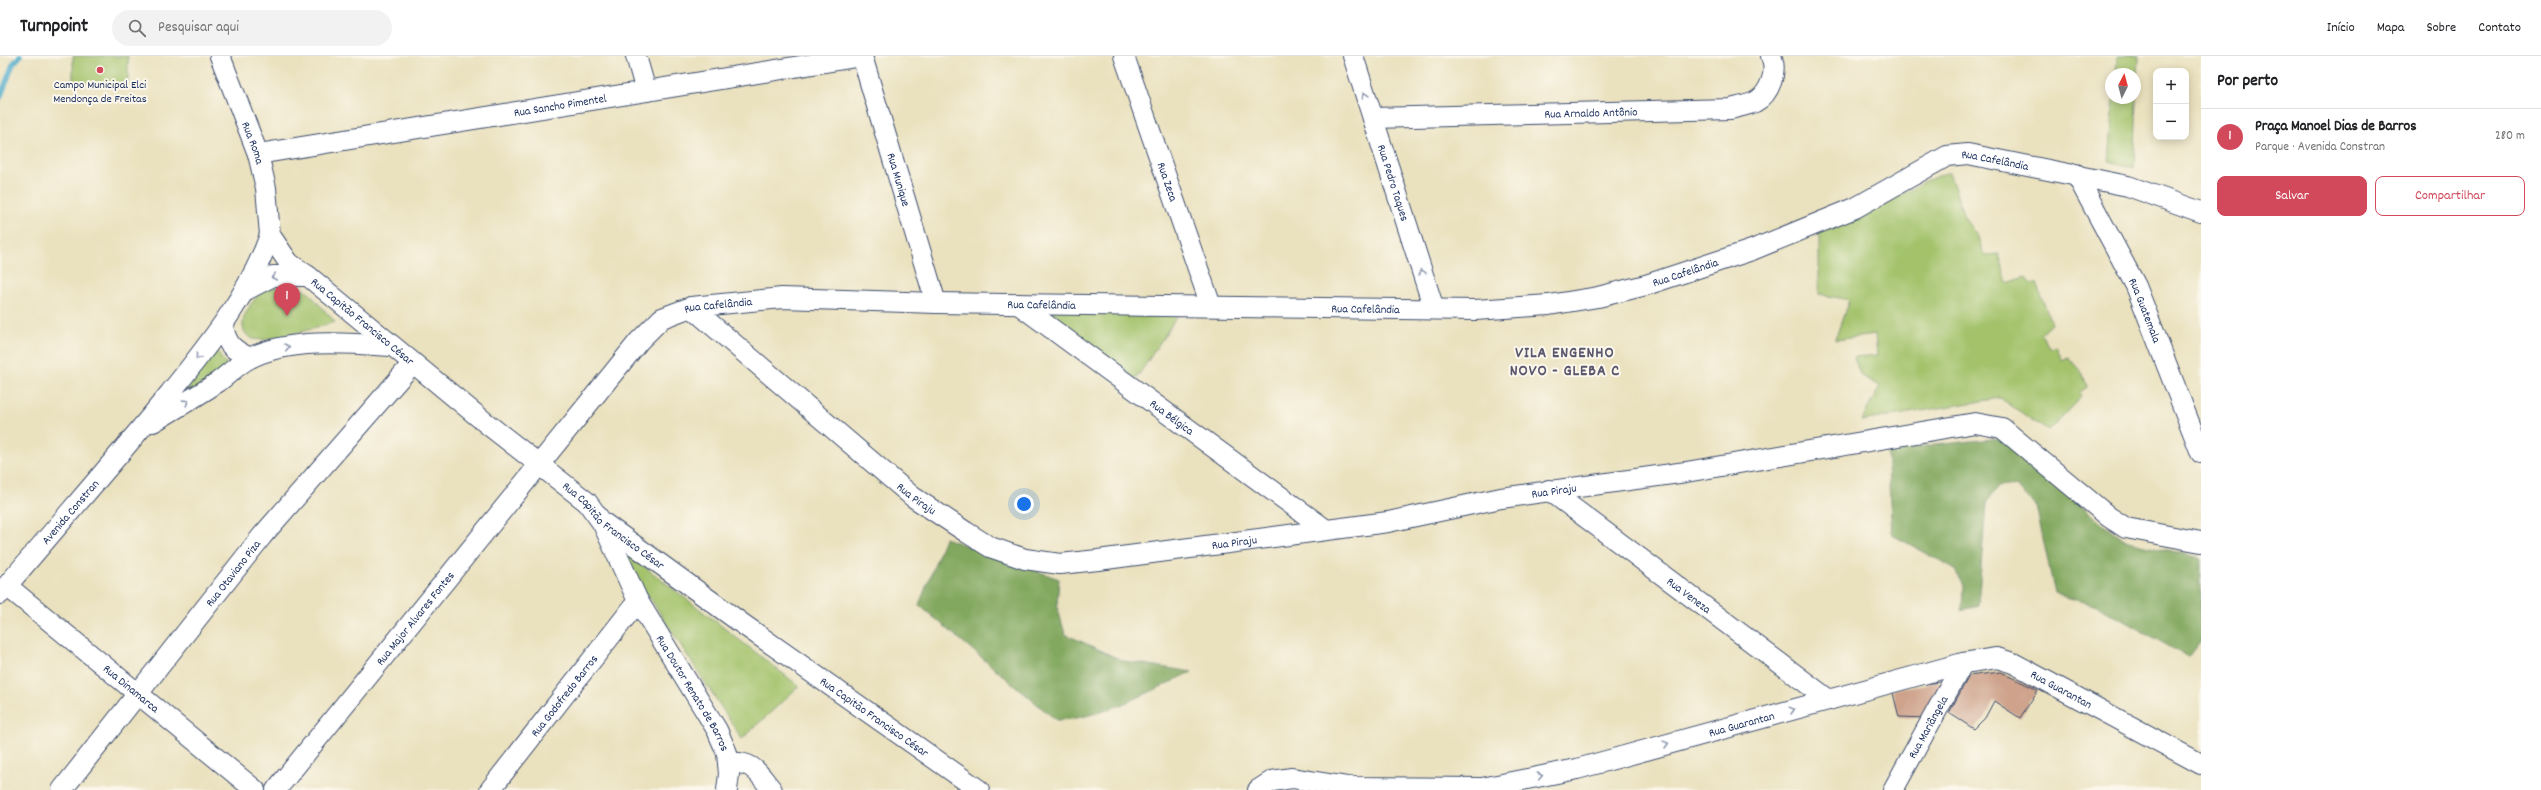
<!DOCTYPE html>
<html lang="pt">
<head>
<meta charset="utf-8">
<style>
  :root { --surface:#fff; --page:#f2f2f2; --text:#202124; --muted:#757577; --line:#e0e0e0; --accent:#d1495b }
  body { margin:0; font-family:Dekko,sans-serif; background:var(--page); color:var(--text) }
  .controls { position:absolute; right:12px; top:12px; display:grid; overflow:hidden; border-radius:8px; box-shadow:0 2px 10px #0003 }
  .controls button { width:36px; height:36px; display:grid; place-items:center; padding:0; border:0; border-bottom:1px solid var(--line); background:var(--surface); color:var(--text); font:20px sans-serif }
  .compass { position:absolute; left:2105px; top:12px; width:36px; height:36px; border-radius:50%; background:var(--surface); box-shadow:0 2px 10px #0003; rotate:6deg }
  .you { position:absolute; left:1024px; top:448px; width:14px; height:14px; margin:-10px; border:3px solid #fff; border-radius:50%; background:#1a73e8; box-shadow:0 0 0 6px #1a73e833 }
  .badge { display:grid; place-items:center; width:26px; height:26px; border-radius:50%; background:var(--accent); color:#fff; font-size:13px; font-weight:700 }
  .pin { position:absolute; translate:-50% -33px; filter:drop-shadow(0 1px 2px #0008) }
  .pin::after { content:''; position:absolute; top:21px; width:14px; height:12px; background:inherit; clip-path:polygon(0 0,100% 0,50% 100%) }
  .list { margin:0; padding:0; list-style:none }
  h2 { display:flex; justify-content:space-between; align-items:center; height:52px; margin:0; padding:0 16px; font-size:17px }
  h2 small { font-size:13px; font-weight:400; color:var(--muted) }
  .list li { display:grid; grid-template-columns:26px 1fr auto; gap:12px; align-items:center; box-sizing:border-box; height:56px; padding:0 16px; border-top:1px solid var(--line) }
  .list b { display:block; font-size:15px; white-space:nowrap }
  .list p { margin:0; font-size:13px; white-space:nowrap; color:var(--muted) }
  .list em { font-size:13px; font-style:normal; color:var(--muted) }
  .actions { display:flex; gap:8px; padding:12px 16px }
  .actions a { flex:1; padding:9px 0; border:1px solid var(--accent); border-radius:8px; text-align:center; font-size:14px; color:var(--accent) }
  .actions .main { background:var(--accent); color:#fff }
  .icon { flex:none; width:22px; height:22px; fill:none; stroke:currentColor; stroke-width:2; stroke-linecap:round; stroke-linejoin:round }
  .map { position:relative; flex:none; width:2201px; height:734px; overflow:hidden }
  header { display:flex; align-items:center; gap:24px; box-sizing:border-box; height:56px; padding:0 20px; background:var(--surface); border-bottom:1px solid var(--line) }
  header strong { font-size:19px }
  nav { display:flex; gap:22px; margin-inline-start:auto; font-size:14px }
  .search { width:280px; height:36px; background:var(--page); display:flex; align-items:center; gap:10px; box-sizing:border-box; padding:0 14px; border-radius:22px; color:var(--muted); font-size:15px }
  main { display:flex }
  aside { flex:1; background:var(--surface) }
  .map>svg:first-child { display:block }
</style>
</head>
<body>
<header>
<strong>Turnpoint</strong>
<div class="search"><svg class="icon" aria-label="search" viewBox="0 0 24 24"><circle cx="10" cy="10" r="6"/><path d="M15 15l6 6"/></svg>Pesquisar aqui</div>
<nav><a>Início</a><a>Mapa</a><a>Sobre</a><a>Contato</a></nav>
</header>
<main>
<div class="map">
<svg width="2201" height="734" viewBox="0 0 2201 734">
  <rect width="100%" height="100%" fill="#fbf7ec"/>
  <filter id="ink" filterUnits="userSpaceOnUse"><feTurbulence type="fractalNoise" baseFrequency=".025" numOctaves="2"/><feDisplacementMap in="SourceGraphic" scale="8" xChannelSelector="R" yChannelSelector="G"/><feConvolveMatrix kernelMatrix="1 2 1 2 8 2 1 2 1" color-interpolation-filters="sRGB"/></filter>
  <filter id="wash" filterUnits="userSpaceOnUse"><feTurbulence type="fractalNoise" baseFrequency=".012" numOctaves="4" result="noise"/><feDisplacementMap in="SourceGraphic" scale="16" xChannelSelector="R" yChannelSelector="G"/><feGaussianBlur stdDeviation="0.9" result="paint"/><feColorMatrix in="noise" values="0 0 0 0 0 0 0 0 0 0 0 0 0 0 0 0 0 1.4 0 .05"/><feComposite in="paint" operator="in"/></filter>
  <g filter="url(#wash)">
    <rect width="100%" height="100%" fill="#eae1be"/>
    <g fill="#a3c26b" stroke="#5f7864">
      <polygon points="73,0 128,0 128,27 73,28"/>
      <polygon points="2117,0 2139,0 2134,112 2109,105 2114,42 2135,42 2135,18 2116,18"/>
      <path d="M1949,116L1965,163L1978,181L1984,199L1999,198L2007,227L2026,221L2032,228L2037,227L2051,267L2040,277L2050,292L2056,290L2062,304L2068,301L2083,318L2087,331L2080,336L2081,341L2048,375L2000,342L1861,365L1880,330L1860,319L1854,301L1877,299L1875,279L1835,284L1849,244L1819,238V176C1834,171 1851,167 1865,160C1893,145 1919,125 1949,116Z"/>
      <path d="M292,230L308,236L335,266C319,271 264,289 251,282C231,271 253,241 265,234C272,230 285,231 292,230Z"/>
      <polygon points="1028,252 1182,253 1136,323"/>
      <polygon points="216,293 223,305 233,312 178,345"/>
      <polygon points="614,487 799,630 742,683"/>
    </g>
    <g fill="#82a85f" stroke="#4e6c5e">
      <polygon points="2001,382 2057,431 2124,484 2201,502 2201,584 2188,601 2097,550 2055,538 2036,450 2017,432 2000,429 1986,447 1978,550 1962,554 1963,530 1954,512 1892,479 1887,394"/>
      <path d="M945,482L1059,523L1057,550L1065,578L1124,605L1192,616C1150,635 1103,663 1056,664L919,549Z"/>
    </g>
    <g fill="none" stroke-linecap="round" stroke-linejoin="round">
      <polyline stroke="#4dabcb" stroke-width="5.5" points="0,42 13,8 20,0"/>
    </g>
    <g id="blocks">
      <g fill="#cea28b">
        <polygon points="2000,616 2038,634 2020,662 1994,645 1985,662 1974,673 1949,657 1969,620"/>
        <polygon points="1939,626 1944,631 1927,662 1899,661 1892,633"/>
      </g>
    </g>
  </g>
  <g filter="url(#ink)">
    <use href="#blocks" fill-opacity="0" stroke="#3a4a6c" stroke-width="1"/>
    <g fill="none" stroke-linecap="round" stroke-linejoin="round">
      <g stroke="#3a4a6c" stroke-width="22">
        <g id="minor">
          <path id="s1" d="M220,0L258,98L266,132L270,179L289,207L308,220L486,367L587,446L601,465L744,569L979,734"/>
          <polyline points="636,0 646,35"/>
          <path id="s2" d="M862,0L936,247"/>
          <path id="s3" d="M1124,0L1211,250"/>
          <path id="s4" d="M1353,0L1434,253"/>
          <path id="s5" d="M1373,62L1731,53C1738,51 1748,49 1755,46C1770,38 1778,15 1771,0"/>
          <path id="s6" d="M258,98L862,0"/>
          <path id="s7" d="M2076,118L2136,230L2201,397"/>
          <polyline points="244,235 273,220 308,220"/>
          <path id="s8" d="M1018,248L1325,473"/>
          <path id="s9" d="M691,251L913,441L966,476L990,491L1025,503L1060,508L1098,504L1388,466L1501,442L1686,416L1975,367L2002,372L2109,461L2126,472L2201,486"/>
          <path d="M223,271C227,289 233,294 250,302"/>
          <path d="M153,366C175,353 197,340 218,326C228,319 238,308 250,302C289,282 349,287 391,290"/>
          <path id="s10" d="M1549,434L1829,644"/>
          <path id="s11" d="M602,466L638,545L717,674L727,697L729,718L727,734"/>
          <path id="s12" d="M7,530L255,734"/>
          <path id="s13" d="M0,538C56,471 115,405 170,337C210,287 249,239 270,179"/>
          <path d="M728,707C754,705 757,716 772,734"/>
          <path id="s14" d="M62,734L262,480L413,307"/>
          <path id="s15" d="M276,734L639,285L662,262L691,251L782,242L936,247L1475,254L1549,249L1598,241L1646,229L1752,194L1855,152L1947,100L1968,98L2128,130L2201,156"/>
          <path id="s16" d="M490,734L638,545"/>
          <path id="s17" d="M1258,734L1272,725L1292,722L1348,731L1482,732L1577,713L1963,607L1997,602L2013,607L2201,708"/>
          <path id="s18" d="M1893,734L1963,607"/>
        </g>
      </g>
      <use href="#minor" stroke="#fff" stroke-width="20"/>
    </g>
    <defs><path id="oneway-chevron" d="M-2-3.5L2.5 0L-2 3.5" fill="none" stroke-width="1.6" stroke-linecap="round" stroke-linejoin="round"/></defs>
    <g stroke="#8d97ae">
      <use href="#oneway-chevron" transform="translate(1365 39) rotate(-108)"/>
      <use href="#oneway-chevron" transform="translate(1422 216) rotate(-108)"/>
      <use href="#oneway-chevron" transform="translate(274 221) rotate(169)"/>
      <use href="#oneway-chevron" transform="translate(287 291) rotate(-13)"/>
      <use href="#oneway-chevron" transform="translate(198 301) rotate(129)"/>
      <use href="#oneway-chevron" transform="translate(186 346) rotate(-32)"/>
      <use href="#oneway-chevron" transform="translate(1792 654) rotate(-15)"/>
      <use href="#oneway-chevron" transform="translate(1666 688) rotate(-15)"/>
      <use href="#oneway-chevron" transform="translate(1540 720) rotate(-11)"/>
    </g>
  </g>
  <circle fill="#d1495b" stroke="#fbf7ec" stroke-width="1.5" cx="100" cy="14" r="4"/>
  <g text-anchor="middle" stroke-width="4" stroke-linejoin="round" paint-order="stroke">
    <g font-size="12" fill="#1b2f5e" stroke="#fbf7ec">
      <text x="100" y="32">Campo Municipal Elci<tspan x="100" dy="14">Mendonça de Freitas</tspan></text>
    </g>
    <g font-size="12" fill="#1b2f5e" stroke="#fbf7ec">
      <text dy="4" stroke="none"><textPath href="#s6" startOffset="306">Rua Sancho Pimentel</textPath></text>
      <text dy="4" stroke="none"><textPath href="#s5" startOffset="218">Rua Arnaldo Antônio</textPath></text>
      <text dy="4" stroke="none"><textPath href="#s1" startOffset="93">Rua Roma</textPath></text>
      <text dy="4" stroke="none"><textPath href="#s15" startOffset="1976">Rua Cafelândia</textPath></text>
      <text dy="4" stroke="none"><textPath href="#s2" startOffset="129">Rua Munique</textPath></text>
      <text dy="4" stroke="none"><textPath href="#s3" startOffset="133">Rua Zeca</textPath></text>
      <text dy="4" stroke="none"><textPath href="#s4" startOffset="133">Rua Pedro Taques</textPath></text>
      <text dy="4" stroke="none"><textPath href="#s15" startOffset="1640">Rua Cafelândia</textPath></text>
      <text dy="4" stroke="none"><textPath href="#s15" startOffset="992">Rua Cafelândia</textPath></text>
      <text dy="4" stroke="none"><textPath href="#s15" startOffset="668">Rua Cafelândia</textPath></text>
      <text dy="4" stroke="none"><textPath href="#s15" startOffset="1316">Rua Cafelândia</textPath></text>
      <text dy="4" stroke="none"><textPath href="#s7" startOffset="153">Rua Guatemala</textPath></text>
      <text dy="4" stroke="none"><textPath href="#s1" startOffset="315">Rua Capitão Francisco César</textPath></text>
      <text dy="4" stroke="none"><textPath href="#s8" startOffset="191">Rua Bélgica</textPath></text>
      <text dy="4" stroke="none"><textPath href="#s9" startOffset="956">Rua Piraju</textPath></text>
      <text dy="4" stroke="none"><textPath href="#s9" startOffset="296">Rua Piraju</textPath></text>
      <text dy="4" stroke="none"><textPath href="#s13" startOffset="108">Avenida Constran</textPath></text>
      <text dy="4" stroke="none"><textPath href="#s1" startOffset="639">Rua Capitão Francisco César</textPath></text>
      <text dy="4" stroke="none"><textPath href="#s9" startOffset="632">Rua Piraju</textPath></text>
      <text dy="4" stroke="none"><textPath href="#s14" startOffset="276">Rua Otaviano Piza</textPath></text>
      <text dy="4" stroke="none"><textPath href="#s10" startOffset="175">Rua Veneza</textPath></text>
      <text dy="4" stroke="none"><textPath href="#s15" startOffset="221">Rua Major Alvares Fontes</textPath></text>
      <text dy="4" stroke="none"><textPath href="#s12" startOffset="161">Rua Dinamarca</textPath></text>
      <text dy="4" stroke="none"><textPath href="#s17" startOffset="831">Rua Guarantan</textPath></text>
      <text dy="4" stroke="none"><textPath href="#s11" startOffset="194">Rua Doutor Renato de Barros</textPath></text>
      <text dy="4" stroke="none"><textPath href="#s16" startOffset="120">Rua Godofredo Barros</textPath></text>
      <text dy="4" stroke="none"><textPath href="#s1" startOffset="963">Rua Capitão Francisco César</textPath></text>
      <text dy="4" stroke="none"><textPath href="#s17" startOffset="495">Rua Guarantan</textPath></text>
      <text dy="4" stroke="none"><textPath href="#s18" startOffset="72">Rua Mariângela</textPath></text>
    </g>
    <g font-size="16" font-weight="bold" letter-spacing="1" fill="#5a576e" stroke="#fbf7ec">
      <text x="1565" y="301">VILA ENGENHO<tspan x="1565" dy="18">NOVO - GLEBA C</tspan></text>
    </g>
  </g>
</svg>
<div class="controls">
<button>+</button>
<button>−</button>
</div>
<svg class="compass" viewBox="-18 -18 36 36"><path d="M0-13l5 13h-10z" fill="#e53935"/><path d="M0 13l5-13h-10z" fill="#757577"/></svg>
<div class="you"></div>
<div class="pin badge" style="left:287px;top:260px">1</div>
</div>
<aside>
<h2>Por perto<small></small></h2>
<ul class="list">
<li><span class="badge">1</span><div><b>Praça Manoel Dias de Barros</b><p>Parque · Avenida Constran</p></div><em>280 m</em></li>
</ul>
<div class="actions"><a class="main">Salvar</a><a>Compartilhar</a></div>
</aside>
</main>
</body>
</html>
